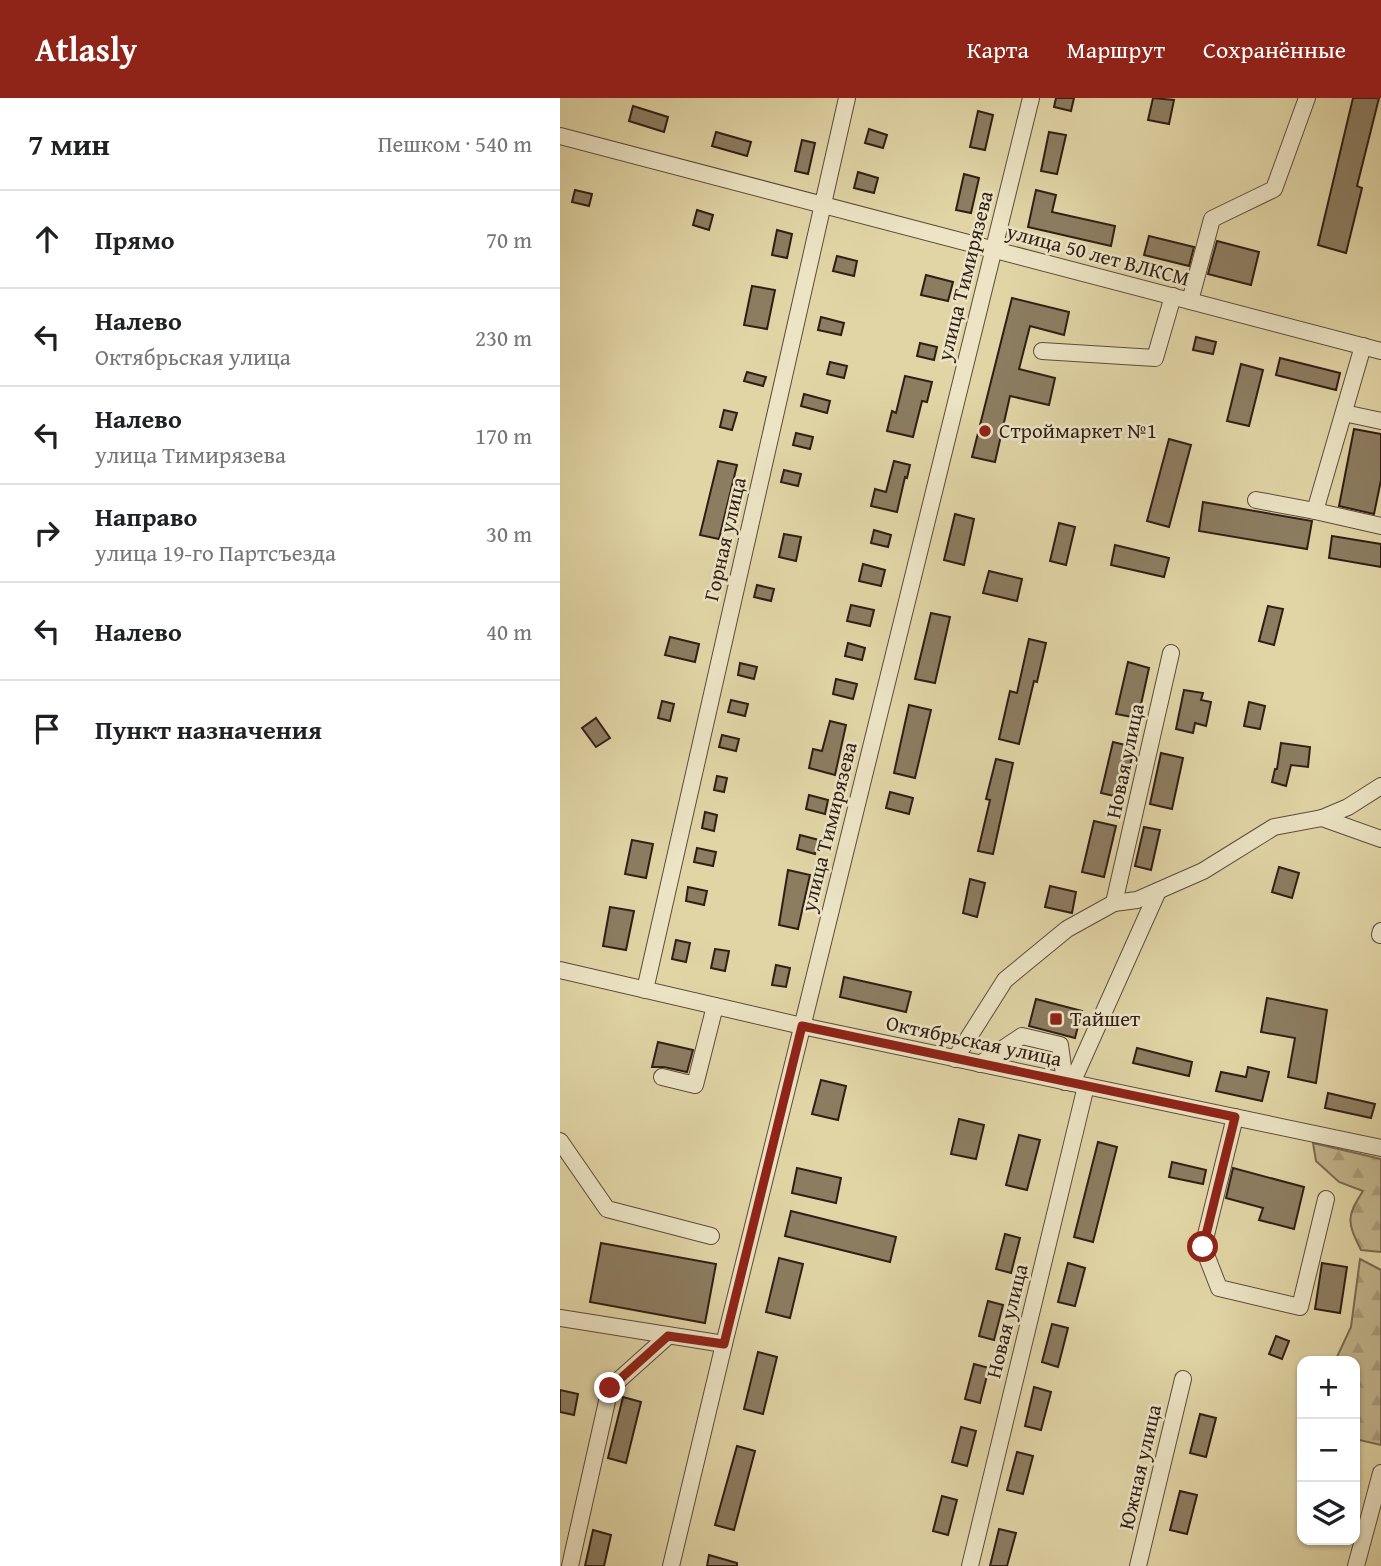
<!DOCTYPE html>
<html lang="ru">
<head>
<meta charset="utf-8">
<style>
  :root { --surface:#fff; --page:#f6f6f6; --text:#202124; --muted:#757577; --line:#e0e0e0; --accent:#8f2418 }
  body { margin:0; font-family:"Gentium Book Plus",serif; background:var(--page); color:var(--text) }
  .controls { position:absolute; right:21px; bottom:21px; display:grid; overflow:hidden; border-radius:14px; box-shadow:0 2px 5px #0004 }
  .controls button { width:63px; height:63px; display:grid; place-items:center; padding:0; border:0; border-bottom:2px solid var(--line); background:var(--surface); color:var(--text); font:35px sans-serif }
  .stop { position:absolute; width:21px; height:21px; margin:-16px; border:5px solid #8f2418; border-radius:50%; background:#fff }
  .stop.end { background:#8f2418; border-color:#fff; box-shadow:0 2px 7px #0008 }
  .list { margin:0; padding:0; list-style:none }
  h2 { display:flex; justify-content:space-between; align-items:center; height:91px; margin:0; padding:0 28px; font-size:30px }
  h2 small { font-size:23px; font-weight:400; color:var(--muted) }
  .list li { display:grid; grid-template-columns:46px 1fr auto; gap:21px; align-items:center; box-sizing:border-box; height:98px; padding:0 28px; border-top:2px solid var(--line) }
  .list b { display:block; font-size:26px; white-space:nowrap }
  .list p { margin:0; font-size:23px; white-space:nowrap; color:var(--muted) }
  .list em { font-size:23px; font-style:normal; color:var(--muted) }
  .icon { flex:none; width:38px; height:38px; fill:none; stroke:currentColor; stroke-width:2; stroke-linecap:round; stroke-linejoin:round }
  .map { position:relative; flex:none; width:821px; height:1468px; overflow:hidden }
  header { display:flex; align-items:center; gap:42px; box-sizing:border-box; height:98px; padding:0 35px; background:var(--accent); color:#fff }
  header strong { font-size:33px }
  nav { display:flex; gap:38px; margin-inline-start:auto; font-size:24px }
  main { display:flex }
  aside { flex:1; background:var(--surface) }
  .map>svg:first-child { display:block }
</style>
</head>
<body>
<header>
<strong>Atlasly</strong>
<nav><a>Карта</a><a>Маршрут</a><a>Сохранённые</a></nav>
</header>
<main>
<aside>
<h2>7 мин<small>Пешком · 540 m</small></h2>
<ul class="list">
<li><svg class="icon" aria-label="ahead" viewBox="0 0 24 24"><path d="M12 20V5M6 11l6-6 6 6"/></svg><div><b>Прямо</b></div><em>70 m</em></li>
<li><svg class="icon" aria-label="left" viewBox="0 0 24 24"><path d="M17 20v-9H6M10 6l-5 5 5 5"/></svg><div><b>Налево</b><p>Октябрьская улица</p></div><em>230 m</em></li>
<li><svg class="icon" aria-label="left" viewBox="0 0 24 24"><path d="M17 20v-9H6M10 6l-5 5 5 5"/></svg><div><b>Налево</b><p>улица Тимирязева</p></div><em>170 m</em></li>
<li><svg class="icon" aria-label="right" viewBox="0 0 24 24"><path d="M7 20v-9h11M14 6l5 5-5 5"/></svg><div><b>Направо</b><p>улица 19-го Партсъезда</p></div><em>30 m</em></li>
<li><svg class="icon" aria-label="left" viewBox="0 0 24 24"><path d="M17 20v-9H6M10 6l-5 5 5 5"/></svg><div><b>Налево</b></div><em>40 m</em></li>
<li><svg class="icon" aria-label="arrive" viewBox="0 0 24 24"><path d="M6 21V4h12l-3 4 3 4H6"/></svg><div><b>Пункт назначения</b></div></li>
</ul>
</aside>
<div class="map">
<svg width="821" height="1468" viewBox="0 0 821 1468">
  <defs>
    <pattern id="forest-firs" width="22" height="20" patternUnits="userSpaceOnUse" patternTransform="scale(1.75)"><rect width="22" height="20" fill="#c3b68e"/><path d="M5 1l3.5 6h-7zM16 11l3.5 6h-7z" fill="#a89c7a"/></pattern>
  </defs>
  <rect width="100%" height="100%" fill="#e1d5a6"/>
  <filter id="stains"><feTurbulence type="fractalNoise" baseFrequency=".00286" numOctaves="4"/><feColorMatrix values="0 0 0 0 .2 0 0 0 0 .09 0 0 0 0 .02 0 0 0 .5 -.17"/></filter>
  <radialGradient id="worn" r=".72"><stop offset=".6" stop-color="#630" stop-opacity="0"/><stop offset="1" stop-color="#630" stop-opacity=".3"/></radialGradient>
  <g fill="url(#forest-firs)" stroke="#796a52" stroke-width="2">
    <path d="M753,1045L821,1061V1154L801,1152C787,1124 786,1119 803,1093L779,1084L756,1063Z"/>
    <polygon points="800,1161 821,1172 821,1347 795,1341 795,1263 775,1263 791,1229"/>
  </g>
  <g fill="#8c7d61" stroke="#2f1d17" stroke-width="2">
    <polygon points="496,0 514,0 511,13 494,9"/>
    <polygon points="593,0 614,2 609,26 588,22"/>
    <polygon points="793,0 819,0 797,88 802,90 786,155 758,147"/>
    <polygon points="73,8 108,19 104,34 69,23"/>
    <polygon points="418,13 433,17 425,52 410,49"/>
    <polygon points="309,31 327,37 323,50 305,45"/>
    <polygon points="156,34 191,44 187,58 152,48"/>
    <polygon points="489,34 506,37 497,76 481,73"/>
    <polygon points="242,42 255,45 248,76 235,73"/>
    <polygon points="298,74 318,80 314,95 294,90"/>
    <polygon points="404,76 419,80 411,115 396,112"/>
    <polygon points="15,92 32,96 29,108 12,104"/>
    <polygon points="476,92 496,97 492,114 555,128 551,148 468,129"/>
    <polygon points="137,112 153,117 149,132 133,127"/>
    <polygon points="217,132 232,136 227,160 212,157"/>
    <polygon points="589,138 634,149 629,168 584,157"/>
    <polygon points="657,143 699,154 691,187 648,176"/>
    <polygon points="277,158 297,163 294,178 273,173"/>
    <polygon points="366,177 393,184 388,203 361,197"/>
    <polygon points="192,188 215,192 207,231 184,227"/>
    <polygon points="452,200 509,214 504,237 470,228 459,271 495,280 489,307 450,298 435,364 412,359"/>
    <polygon points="261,219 284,225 281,237 258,232"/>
    <polygon points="636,239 656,244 653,256 633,252"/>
    <polygon points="360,245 377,249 374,262 357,258"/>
    <polygon points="720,260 780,275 776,292 716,277"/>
    <polygon points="270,264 287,268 284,280 267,276"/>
    <polygon points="681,266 703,272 689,328 667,323"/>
    <polygon points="187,274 206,279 203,288 184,283"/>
    <polygon points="345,278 372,284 367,304 362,303 353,339 327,333 332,313 336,315"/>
    <polygon points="244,296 270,303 267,315 241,308"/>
    <polygon points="164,312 177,315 172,332 160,329"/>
    <polygon points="794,331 821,336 821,382 814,416 779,408"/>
    <polygon points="236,335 253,339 250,351 233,347"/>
    <polygon points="609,341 631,347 609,429 587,423"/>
    <polygon points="158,363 177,367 159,441 140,437"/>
    <polygon points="334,363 350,367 347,380 345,379 337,414 311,408 315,391 326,394"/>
    <polygon points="224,372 241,376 238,388 221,384"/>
    <polygon points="643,404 752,423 747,451 639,433"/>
    <polygon points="395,416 414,421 404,467 384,462"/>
    <polygon points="499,425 515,429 506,467 490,463"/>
    <polygon points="314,432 331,437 328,449 311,445"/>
    <polygon points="224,436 241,439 236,463 219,459"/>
    <polygon points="772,438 821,446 821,469 769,460"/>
    <polygon points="555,447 609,460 604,479 551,467"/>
    <polygon points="303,466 325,472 321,488 299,483"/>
    <polygon points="429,473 462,481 457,503 423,495"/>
    <polygon points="197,487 214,491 211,503 194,499"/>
    <polygon points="291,507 314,512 310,528 287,523"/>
    <polygon points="708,508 723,511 714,547 699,543"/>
    <polygon points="371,515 390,519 375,585 355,581"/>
    <polygon points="110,539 139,546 135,564 105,557"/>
    <polygon points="469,541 486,545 477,584 474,583 459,646 439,641 450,593 457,595"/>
    <polygon points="288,545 305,550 302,562 285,558"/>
    <polygon points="568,564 589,570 578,620 556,616"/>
    <polygon points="180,565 197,569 194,581 178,577"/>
    <polygon points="276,581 297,586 293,601 273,596"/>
    <polygon points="624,592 643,595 641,602 651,604 646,628 635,625 633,635 616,631"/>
    <polygon points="171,602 188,606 185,618 168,614"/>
    <polygon points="102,603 114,606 110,623 98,620"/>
    <polygon points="689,604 705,608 700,631 684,628"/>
    <polygon points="349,607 371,612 355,680 334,675"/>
    <polygon points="36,620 50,640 36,649 22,630"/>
    <polygon points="270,623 286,627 275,677 249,670 253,651 262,653"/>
    <polygon points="162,637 179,641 176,653 159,649"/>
    <polygon points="553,644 574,649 563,700 541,695"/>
    <polygon points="721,645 750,649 748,669 731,667 726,688 712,684 715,671 717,671"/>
    <polygon points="601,655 623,660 612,711 590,706"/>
    <polygon points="436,661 453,665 433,756 418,753 430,702 426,701"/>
    <polygon points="157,678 167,680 164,694 154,692"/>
    <polygon points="330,694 353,700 349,716 326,710"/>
    <polygon points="249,697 268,702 265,716 246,711"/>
    <polygon points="145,714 157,717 154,733 142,730"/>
    <polygon points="534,723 556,728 544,779 522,774"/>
    <polygon points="584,729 600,732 591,772 575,768"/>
    <polygon points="240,737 259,742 255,756 237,751"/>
    <polygon points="72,742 93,746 86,780 65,776"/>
    <polygon points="137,750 156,754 153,768 134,764"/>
    <polygon points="719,769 739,775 732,800 712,794"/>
    <polygon points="228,772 250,777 238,831 219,827"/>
    <polygon points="410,781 425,785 417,819 403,815"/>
    <polygon points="490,788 516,794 512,815 485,809"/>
    <polygon points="128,789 147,793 144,807 126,803"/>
    <polygon points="50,809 74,813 66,852 43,848"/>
    <polygon points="116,842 130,845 126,864 112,861"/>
    <polygon points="155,851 169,853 165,873 151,870"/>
    <polygon points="216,867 230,870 226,889 212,887"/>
    <polygon points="284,879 351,894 346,914 280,899"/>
    <polygon points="707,900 767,912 756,985 728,979 735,940 701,934"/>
    <polygon points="476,901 522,913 515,940 469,928"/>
    <polygon points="98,944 133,952 127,974 104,969 92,969"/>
    <polygon points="577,950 632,964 629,978 573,965"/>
    <polygon points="688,969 709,974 702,1003 656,993 661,974 686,979"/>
    <polygon points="261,982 286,988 278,1022 252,1016"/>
    <polygon points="768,995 815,1006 811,1020 765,1010"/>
    <polygon points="399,1021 424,1027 416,1061 391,1056"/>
    <polygon points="459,1037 480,1042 467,1092 446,1087"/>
    <polygon points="538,1044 557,1049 533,1144 514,1139"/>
    <polygon points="612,1064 646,1072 643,1086 609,1079"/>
    <polygon points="237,1070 281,1080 276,1105 232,1095"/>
    <polygon points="673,1070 744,1089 734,1131 699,1122 703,1110 666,1100"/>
    <polygon points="231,1113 336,1139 330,1164 225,1138"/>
    <polygon points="445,1136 460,1140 451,1175 436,1171"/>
    <polygon points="41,1145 156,1166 145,1225 30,1204"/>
    <polygon points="219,1160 243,1166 230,1220 206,1214"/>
    <polygon points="508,1165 525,1170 515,1208 498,1204"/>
    <polygon points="762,1165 787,1169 780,1215 755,1211"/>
    <polygon points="428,1203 443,1207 434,1242 419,1238"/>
    <polygon points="492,1226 508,1230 498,1269 482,1264"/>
    <polygon points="716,1238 729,1243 722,1261 709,1256"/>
    <polygon points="198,1254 217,1259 203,1316 184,1311"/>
    <polygon points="414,1266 429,1270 420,1305 405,1301"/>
    <polygon points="474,1289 491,1294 481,1332 465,1328"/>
    <polygon points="0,1292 18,1296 14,1317 0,1314"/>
    <polygon points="63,1299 81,1304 66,1365 48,1360"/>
    <polygon points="640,1316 656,1320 646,1359 630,1355"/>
    <polygon points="401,1329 416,1333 407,1368 392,1364"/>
    <polygon points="177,1348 195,1353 174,1432 155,1427"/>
    <polygon points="457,1354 473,1358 463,1396 447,1392"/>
    <polygon points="620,1393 637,1397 627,1436 610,1432"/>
    <polygon points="382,1398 397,1402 388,1437 373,1433"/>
    <polygon points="439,1431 456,1435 447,1468 430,1468"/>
    <polygon points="33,1432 51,1437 44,1468 25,1468"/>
    <polygon points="149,1457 177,1465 177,1468 147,1468"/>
  </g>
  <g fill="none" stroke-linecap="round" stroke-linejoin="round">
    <g stroke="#5c4b3b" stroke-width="18">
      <g id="minor">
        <polyline points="0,38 821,253"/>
        <polyline points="630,203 652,121 714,91 747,0"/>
        <polyline points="482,253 595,260 613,198"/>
        <polyline points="784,315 821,323"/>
        <polyline points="696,402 755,413 803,248"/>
        <polyline points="755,413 821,428"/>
        <polyline points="762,720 821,741"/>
        <polyline points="554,805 577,802 643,773 714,729 762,720 788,709 821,688"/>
        <polyline points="820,837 821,833"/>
        <polyline points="0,872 242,928 821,1050"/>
        <polyline points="85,892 287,0"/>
        <polyline points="395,961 445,882 507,831 554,805 611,555"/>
        <polyline points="420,966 462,938 500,947 505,984"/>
        <polyline points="102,979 135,987 155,908"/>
        <polyline points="512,985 598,793"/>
        <polyline points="675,1019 643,1149 659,1190 740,1209 766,1101"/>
        <polyline points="0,1043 47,1111 151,1138"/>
        <polyline points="0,1220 164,1246"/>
        <polyline points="10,1468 50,1290 108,1238"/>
        <polyline points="111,1468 164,1246 471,0"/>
        <polyline points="410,1468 526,988"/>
        <polyline points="578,1468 623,1281"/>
        <polyline points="796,1468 821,1375"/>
      </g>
    </g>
    <use href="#minor" stroke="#ece4c5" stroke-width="16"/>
  </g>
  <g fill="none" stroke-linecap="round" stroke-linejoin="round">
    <polyline stroke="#8f2418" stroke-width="9" points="50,1290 108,1238 164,1246 242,928 675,1019 643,1149"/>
  </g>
  <g fill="#8f2418" stroke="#ece4c5" stroke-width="2.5">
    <circle cx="425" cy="333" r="7"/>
    <rect x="489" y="914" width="14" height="14" rx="3.5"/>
  </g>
  <g text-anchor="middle" stroke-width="5" stroke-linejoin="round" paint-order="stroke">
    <g font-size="21" fill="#2f1d17" stroke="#ece4c5">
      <text transform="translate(538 157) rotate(15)" y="7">улица 50 лет ВЛКСМ</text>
      <text transform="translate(405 178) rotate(-76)" y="7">улица Тимирязева</text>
      <text transform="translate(165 441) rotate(-77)" y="7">Горная улица</text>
      <text transform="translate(565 663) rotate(-78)" y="7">Новая улица</text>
      <text transform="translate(269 729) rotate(-76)" y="7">улица Тимирязева</text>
      <text transform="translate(414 943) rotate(12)" y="7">Октябрьская улица</text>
      <text transform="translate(447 1223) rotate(-76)" y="7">Новая улица</text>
      <text transform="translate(580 1369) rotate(-77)" y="7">Южная улица</text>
    </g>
    <g font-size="21" fill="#2f1d17" stroke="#ece4c5" text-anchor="start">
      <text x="439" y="340">Строймаркет №1</text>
      <text x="510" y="928">Тайшет</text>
    </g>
  </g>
  <rect width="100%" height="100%" filter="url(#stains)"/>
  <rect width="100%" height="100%" fill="url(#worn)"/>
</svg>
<div class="controls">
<button>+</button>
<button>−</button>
<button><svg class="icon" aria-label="layers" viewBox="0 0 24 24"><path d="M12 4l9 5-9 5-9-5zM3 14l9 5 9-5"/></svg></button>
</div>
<div class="stop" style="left:643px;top:1149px"></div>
<div class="stop end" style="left:50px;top:1290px"></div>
</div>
</main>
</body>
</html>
